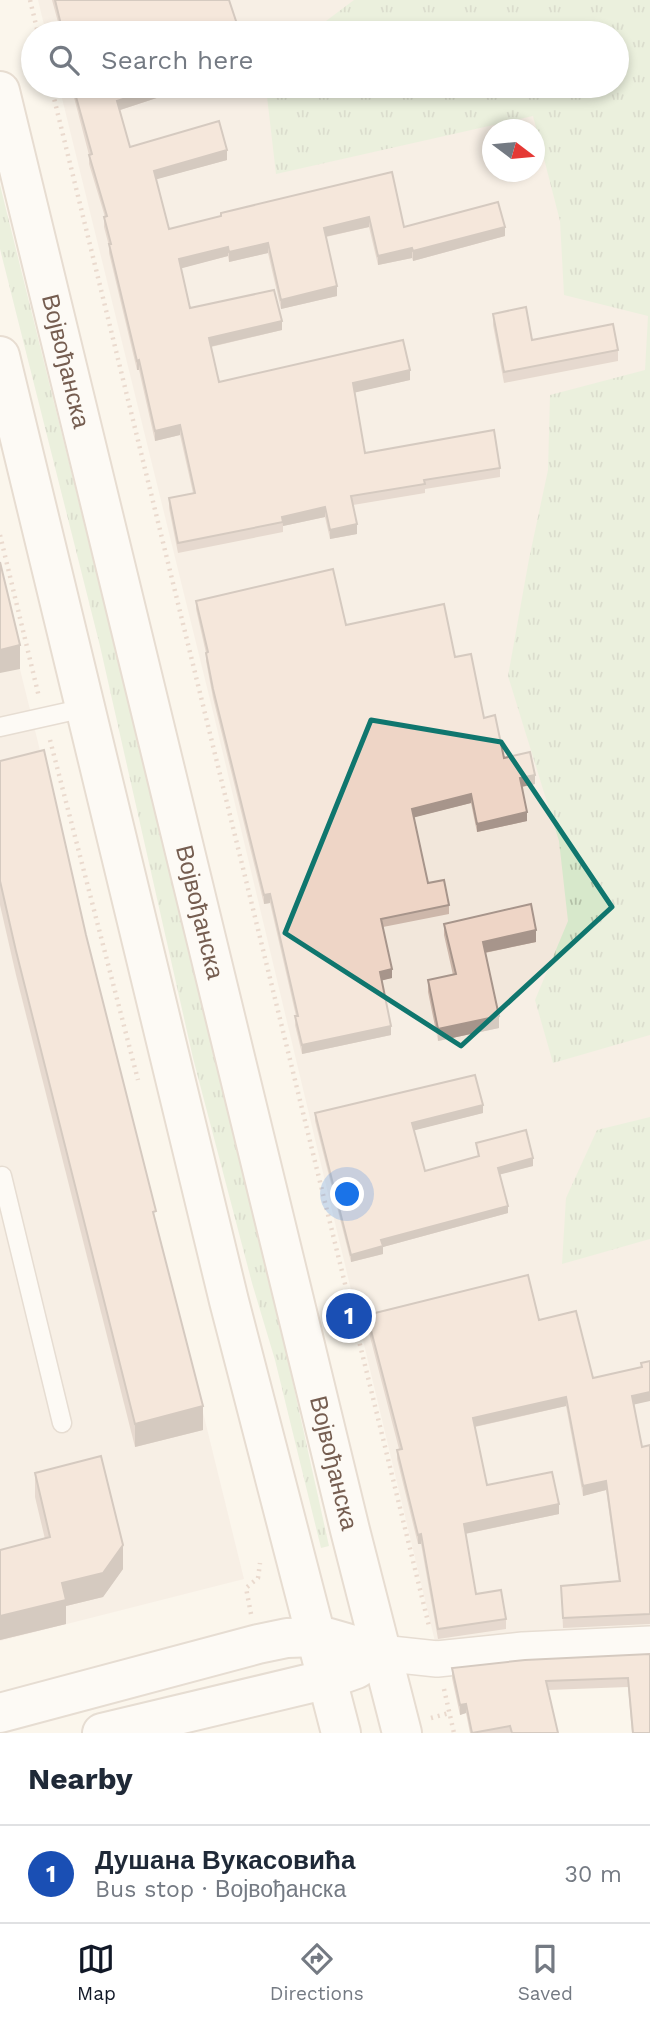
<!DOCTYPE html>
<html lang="en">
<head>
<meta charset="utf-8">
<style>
  :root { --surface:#fff; --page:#f2f2f3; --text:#1f2937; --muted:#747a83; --line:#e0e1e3; --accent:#111827 }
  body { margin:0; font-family:"Work Sans",sans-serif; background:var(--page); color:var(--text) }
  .compass { position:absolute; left:482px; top:119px; width:63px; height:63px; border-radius:50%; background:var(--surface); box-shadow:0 4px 10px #0003; rotate:106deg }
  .you { position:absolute; left:348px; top:1195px; width:24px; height:24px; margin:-18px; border:5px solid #fff; border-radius:50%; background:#1a73e8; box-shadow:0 0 0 10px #1a73e833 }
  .badge { display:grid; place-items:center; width:46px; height:46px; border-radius:50%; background:var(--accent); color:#fff; font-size:23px; font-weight:700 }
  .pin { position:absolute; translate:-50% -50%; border:4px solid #fff; box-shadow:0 2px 7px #0006 }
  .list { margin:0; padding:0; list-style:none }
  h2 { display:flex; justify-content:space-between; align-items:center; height:91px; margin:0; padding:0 28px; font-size:30px }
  h2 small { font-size:23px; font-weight:400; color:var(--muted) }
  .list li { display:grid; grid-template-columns:46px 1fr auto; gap:21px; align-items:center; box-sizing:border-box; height:98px; padding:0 28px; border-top:2px solid var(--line) }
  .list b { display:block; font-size:26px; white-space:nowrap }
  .list p { margin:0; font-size:23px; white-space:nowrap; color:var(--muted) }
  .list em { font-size:23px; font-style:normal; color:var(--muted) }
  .icon { flex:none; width:38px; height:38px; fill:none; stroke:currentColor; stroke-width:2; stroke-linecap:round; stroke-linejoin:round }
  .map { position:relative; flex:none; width:650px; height:1733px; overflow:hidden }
  .search { position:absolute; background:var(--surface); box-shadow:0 4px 10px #0003; left:21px; right:21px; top:21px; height:77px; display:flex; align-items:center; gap:18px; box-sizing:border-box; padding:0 24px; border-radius:38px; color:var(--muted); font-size:26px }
  .sheet { height:189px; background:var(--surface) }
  nav { display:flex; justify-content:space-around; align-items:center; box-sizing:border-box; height:98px; border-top:2px solid var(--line); background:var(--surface); font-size:19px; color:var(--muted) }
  nav a { display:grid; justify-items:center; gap:4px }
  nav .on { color:var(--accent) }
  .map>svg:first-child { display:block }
</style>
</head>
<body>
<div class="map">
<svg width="650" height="1733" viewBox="0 0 650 1733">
  <defs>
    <pattern id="grass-tufts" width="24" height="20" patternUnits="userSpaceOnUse" patternTransform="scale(1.75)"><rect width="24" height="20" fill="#d7e8cb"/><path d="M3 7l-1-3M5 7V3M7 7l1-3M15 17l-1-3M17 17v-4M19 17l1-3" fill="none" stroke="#b3bfa7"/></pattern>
  </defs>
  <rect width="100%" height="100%" fill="#fbf5ec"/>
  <g fill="#f2e7db" fill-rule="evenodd">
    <path d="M38,0H650V1637L436,1646L214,716L59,86H617V33H46ZM492,130H534V172H492Z"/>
    <polygon points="0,588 244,1579 0,1641"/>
  </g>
  <g fill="url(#grass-tufts)">
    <polygon points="354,0 650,0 650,1035 553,1063 535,1000 568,921 559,841 508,676 529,559 548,470 550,395 645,370 648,316 564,295 560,221 533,116 276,174 266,88 268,86 617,86 617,33 310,33"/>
    <polygon points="0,185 254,1207 329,1546 321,1548 275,1360 252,1283 193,1058 100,646 0,249"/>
    <polygon points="650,1117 650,1239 562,1264 566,1198 597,1130"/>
  </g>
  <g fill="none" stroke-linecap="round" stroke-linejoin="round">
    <g stroke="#cdbeb2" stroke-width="21">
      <g id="service">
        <polyline points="0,727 85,708"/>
        <polyline points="2,1176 62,1423"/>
      </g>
    </g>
    <g stroke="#cdbeb2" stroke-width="38">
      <polyline id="minor" points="381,1653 437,1659 523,1650 650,1644"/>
    </g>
    <g stroke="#cdbeb2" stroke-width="42">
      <g id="tertiary">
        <polyline points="0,1713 258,1644 287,1638 317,1637 329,1638 381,1653"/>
        <polyline points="102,1733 328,1679 356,1669 381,1653"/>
      </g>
    </g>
    <g stroke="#cfbeb0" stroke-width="42">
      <g id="secondary">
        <path id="s1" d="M0,91L350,1530L402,1733"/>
        <polyline points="0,356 229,1301 341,1733"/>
      </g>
    </g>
    <g stroke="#d4b9a9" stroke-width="4.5" stroke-dasharray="2 5" stroke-linecap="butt">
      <polyline points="30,0 38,33"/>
      <polyline points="51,86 429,1626"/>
      <polyline points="0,535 39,697"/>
      <polyline points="50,740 138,1080"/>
      <polyline points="251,1614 246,1588 258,1578 260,1563"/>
      <polyline points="444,1689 454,1733"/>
      <polyline points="431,1718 449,1713"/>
    </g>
    <use href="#service" stroke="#fff" stroke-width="18"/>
    <use href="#minor" stroke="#fff" stroke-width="35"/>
    <use href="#tertiary" stroke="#fff" stroke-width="38"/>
    <use href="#secondary" stroke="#fff" stroke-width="38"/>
  </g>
  <g fill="#cdb7aa">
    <polygon points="52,0 229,0 240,33 61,33"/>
    <polygon points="71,86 193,86 120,110 130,147 227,160 156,179 169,229 221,216 221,213 392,172 404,227 505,236 413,261 412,258 378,265 369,227 326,237 337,296 281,309 268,253 229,262 228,256 181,268 190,308 282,330 211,347 219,382 410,380 355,392 365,453 500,468 500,477 425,489 425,493 353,505 357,534 330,539 325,517 283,526 283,532 178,553 169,508 169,498 193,493 180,435 155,441 139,370 137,370 109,253 109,246 104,227 104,217 105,217 89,164 89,155"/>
    <polygon points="493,314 532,340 618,350 618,361 504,383 493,325"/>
    <polygon points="196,601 346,625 455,657 504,758 535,784 522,787 527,821 477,832 471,803 414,817 428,883 449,905 449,914 383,927 392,978 381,980 391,1035 302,1054 295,1025 296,1016 270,903 264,904 213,698 206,661 206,653 196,609"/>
    <polygon points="0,761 86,935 156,1222 203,1430 135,1447 16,975 0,905"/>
    <polygon points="444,924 536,942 485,953 499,1028 438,1041 428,992 428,980 453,975 444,935"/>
    <polygon points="315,1113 483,1113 414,1130 425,1171 478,1157 476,1143 533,1166 500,1174 508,1213 383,1247 383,1254 351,1262 315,1121"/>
    <polygon points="367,1315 539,1320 593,1378 641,1367 641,1363 650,1361 634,1405 642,1447 650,1445 650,1624 563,1628 561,1586 619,1582 606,1490 583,1496 566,1406 475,1427 487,1485 559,1514 465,1534 476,1594 506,1619 506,1629 438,1639 421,1544 418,1544 397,1459 397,1450 399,1449 367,1325"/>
    <polygon points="35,1473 123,1569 103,1597 66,1606 66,1624 0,1640 0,1550 45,1539 35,1497"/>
    <polygon points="650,1654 650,1733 632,1733 628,1687 548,1690 558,1733 470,1733 466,1713 460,1715 452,1678 452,1668"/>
  </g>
  <g fill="#a7958b">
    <polygon points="164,86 193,86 117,111 117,101"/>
    <polygon points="227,150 227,160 154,180 154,171"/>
    <polygon points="369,217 369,227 324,237 324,228"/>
    <polygon points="505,227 505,236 413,261 413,251"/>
    <polygon points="268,243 268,253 229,262 229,252"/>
    <polygon points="228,247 228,256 179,269 179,259"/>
    <polygon points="412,248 412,258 378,265 378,256"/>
    <polygon points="337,286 337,296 281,309 281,300"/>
    <polygon points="282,321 282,330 209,347 209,338"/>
    <polygon points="139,360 139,370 137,370 137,361"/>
    <polygon points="410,370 410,380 353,393 353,383"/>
    <polygon points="180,425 180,435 155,441 155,431"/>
    <polygon points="325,507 325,517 283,526 282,517"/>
    <polygon points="357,524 357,534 330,539 330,530"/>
    <polygon points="20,645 20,669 0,673 0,650"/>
    <polygon points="535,775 535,784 520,787 520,778"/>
    <polygon points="471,794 471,803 412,818 412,809"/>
    <polygon points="527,812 527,821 477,832 477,824"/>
    <polygon points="270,894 270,903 264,904 264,895"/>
    <polygon points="536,930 536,942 483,953 483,942"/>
    <polygon points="392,969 392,978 380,981 380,972"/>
    <polygon points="499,1016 499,1028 438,1041 438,1029"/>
    <polygon points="391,1026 391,1035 302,1054 302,1045"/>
    <polygon points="483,1105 483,1113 412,1131 412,1123"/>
    <polygon points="533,1158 533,1166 498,1175 498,1168"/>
    <polygon points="508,1206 508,1213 383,1247 383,1254 351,1262 351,1255 381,1240"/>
    <polygon points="650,1392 650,1401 632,1405 632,1396"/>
    <polygon points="566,1397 566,1406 473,1427 473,1418"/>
    <polygon points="203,1406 203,1430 135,1447 135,1424"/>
    <polygon points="606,1481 606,1490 583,1496 583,1486"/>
    <polygon points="559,1504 559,1514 464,1534 464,1524"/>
    <polygon points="421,1534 421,1544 418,1544 418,1535"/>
    <polygon points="123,1545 123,1569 103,1597 66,1606 66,1624 0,1640 0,1616 62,1583"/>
    <polygon points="466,1704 466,1713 460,1715 460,1705"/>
  </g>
  <g fill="#eed5c6" stroke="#a7958b" stroke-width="2">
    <polygon points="55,0 229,0 240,33 63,33"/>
    <polygon points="73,86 164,86 117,101 130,147 219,121 227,150 154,171 169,229 221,216 221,213 392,172 404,227 498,202 505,227 413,251 412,248 378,256 369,217 324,228 337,286 281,300 268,243 229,252 228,247 179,259 190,308 274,290 282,321 209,338 219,382 403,340 410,370 353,383 365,453 494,430 500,468 424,480 425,484 351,496 357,524 330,530 325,507 282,517 283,522 178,543 169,498 195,493 180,425 155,431 139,360 137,361 109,244 111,244 104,217 107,216 89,155 92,154"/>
    <polygon points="526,307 532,340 613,324 618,350 504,372 493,314"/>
    <polygon points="0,562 20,645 0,650"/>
    <polygon points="333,569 346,625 444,604 455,657 471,654 484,718 495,715 504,758 530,752 535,775 520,778 527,812 477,824 471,794 412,809 428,883 444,880 449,905 381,919 392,969 380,972 391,1026 302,1045 295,1016 298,1016 270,894 264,895 213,689 206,653 208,652 196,601"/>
    <polygon points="44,750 86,935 156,1211 153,1212 203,1406 135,1424 16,951 0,881 0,761"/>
    <polygon points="531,904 536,930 483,942 499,1016 438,1029 428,980 456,974 444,924"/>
    <polygon points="475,1075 483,1105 412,1123 425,1171 479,1156 476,1143 526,1130 533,1158 498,1168 508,1206 381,1240 383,1246 351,1255 315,1113"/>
    <polygon points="528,1275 539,1320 576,1311 593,1378 642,1367 641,1363 650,1361 650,1392 632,1396 642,1447 650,1445 650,1614 563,1618 561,1586 620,1581 606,1481 583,1486 566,1397 473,1418 487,1485 552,1472 559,1504 464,1524 476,1594 501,1590 506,1619 438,1629 421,1534 418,1535 397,1450 402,1449 367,1315"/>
    <polygon points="101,1456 123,1545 103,1573 62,1583 66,1600 0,1616 0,1550 50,1537 35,1473"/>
    <polygon points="650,1654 650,1733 633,1733 628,1678 546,1681 558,1733 512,1733 510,1726 472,1733 466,1704 460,1705 452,1668 525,1660"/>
  </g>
  <path d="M0 0H650V1733H0ZM371,720L501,742L612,907L461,1046L285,933Z" fill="#fbf5ec" fill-opacity=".55" fill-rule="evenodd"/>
  <path fill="none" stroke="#0f766e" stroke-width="5" stroke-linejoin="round" d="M371,720L501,742L612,907L461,1046L285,933Z"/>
  <g text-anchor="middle" stroke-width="6" stroke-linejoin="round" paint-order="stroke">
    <g font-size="24" fill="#755d50" stroke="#fef9f3">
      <text dy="8" stroke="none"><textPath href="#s1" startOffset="278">Војвођанска</textPath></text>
      <text dy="8" stroke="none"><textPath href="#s1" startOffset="845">Војвођанска</textPath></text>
      <text dy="8" stroke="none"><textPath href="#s1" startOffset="1412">Војвођанска</textPath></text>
    </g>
  </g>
</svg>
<svg class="compass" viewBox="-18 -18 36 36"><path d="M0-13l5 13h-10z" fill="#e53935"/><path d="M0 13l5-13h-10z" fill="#747a83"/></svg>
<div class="you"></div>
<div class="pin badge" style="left:349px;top:1316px;background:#1a4fb4">1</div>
<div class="search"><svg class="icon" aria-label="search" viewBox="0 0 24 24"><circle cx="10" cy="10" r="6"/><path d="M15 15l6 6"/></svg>Search here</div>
</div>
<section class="sheet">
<h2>Nearby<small></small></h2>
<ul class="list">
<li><span class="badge" style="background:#1a4fb4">1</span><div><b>Душана Вукасовића</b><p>Bus stop · Војвођанска</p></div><em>30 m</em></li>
</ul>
</section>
<nav>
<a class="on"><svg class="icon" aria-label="map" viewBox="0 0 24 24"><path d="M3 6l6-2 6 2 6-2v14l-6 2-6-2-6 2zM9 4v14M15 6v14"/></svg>Map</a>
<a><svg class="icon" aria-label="directions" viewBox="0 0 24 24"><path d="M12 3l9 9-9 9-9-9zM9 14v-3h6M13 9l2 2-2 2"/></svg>Directions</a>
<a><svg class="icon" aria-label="saved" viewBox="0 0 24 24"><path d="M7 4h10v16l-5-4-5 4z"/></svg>Saved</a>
</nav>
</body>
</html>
